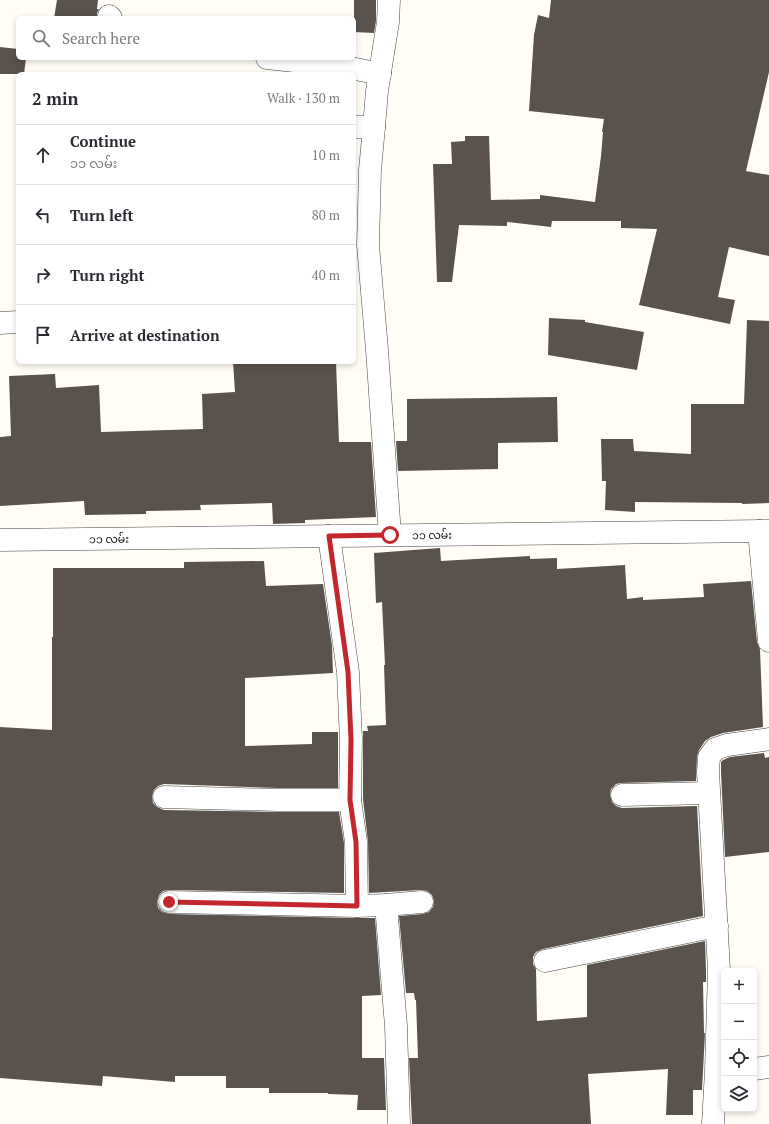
<!DOCTYPE html>
<html lang="en">
<head>
<meta charset="utf-8">
<style>
  :root { --surface:#fff; --page:#f7f7f7; --text:#2b2b33; --muted:#7c7c81; --line:#e1e1e2 }
  body { margin:0; font-family:"PT Serif","Noto Sans Myanmar",serif; background:var(--page); color:var(--text) }
  .controls { position:absolute; right:12px; bottom:12px; display:grid; overflow:hidden; border-radius:6px; box-shadow:0 2px 6px #0003 }
  .controls button { width:36px; height:36px; display:grid; place-items:center; padding:0; border:0; border-bottom:1px solid var(--line); background:var(--surface); color:var(--text); font:20px sans-serif }
  .stop { position:absolute; width:12px; height:12px; margin:-9px; border:3px solid #c4262e; border-radius:50%; background:#fff }
  .stop.end { background:#c4262e; border-color:#fff; box-shadow:0 1px 4px #0008 }
  .list { margin:0; padding:0; list-style:none }
  h2 { display:flex; justify-content:space-between; align-items:center; height:52px; margin:0; padding:0 16px; font-size:17px }
  h2 small { font-size:13px; font-weight:400; color:var(--muted) }
  .list li { display:grid; grid-template-columns:26px 1fr auto; gap:12px; align-items:center; box-sizing:border-box; height:60px; padding:0 16px; border-top:1px solid var(--line) }
  .list b { display:block; font-size:15px; white-space:nowrap }
  .list p { margin:0; font-size:13px; white-space:nowrap; color:var(--muted) }
  .list em { font-size:13px; font-style:normal; color:var(--muted) }
  .icon { flex:none; width:22px; height:22px; fill:none; stroke:currentColor; stroke-width:2; stroke-linecap:round; stroke-linejoin:round }
  .map { position:relative; flex:none; width:769px; height:1124px; overflow:hidden }
  .search { position:absolute; background:var(--surface); box-shadow:0 2px 6px #0003; left:16px; top:16px; width:340px; height:44px; display:flex; align-items:center; gap:10px; box-sizing:border-box; padding:0 14px; border-radius:6px; color:var(--muted); font-size:15px }
  .panel { position:absolute; background:var(--surface); box-shadow:0 2px 6px #0003; left:16px; top:72px; width:340px; height:292px; border-radius:6px }
  .map>svg:first-child { display:block }
</style>
</head>
<body>
<div class="map">
<svg width="769" height="1124" viewBox="0 0 769 1124">
  <rect width="100%" height="100%" fill="#fffdf5"/>
  <g fill="#5a524d">
    <polygon points="57,0 98,0 97,9 99,9 97,13 97,18 54,18"/>
    <polygon points="354,0 376,0 376,21 374,33 354,32"/>
    <polygon points="551,0 769,0 769,72 746,171 769,175 769,256 729,247 718,297 735,300 730,324 639,305 657,229 621,228 621,221 552,221 551,227 507,222 507,226 459,225 452,282 437,282 433,164 452,164 451,142 465,141 465,136 489,136 491,200 540,199 540,195 595,202 601,156 603,132 602,132 604,119 529,111 534,35 538,15 549,18"/>
    <polygon points="0,47 18,49 18,58 26,58 24,74 0,74"/>
    <polygon points="549,318 585,320 585,322 644,332 637,370 548,355"/>
    <polygon points="747,320 769,321 769,503 742,504 742,503 635,502 635,512 605,510 606,481 602,481 601,439 633,439 634,451 691,454 691,404 744,404"/>
    <polygon points="233,362 336,362 339,442 371,442 376,517 305,520 305,523 273,524 272,503 200,505 201,510 146,511 146,514 85,515 84,501 0,506 0,437 11,436 9,376 55,374 56,388 99,385 101,432 203,429 202,394 235,392"/>
    <polygon points="557,397 558,442 498,443 498,469 398,471 396,441 407,441 407,399"/>
    <polygon points="440,548 441,561 530,556 530,559 557,558 557,569 625,565 627,599 643,597 643,600 704,597 703,584 751,581 757,642 760,649 763,727 723,733 711,737 705,741 699,750 697,756 696,781 621,783 616,784 611,789 610,795 612,802 616,806 622,808 697,806 703,916 543,949 536,952 533,957 533,964 536,969 537,1021 587,1017 587,965 705,941 706,970 706,982 703,982 704,1033 705,1033 702,1090 693,1090 693,1115 666,1115 668,1069 588,1074 591,1124 412,1124 409,1058 418,1058 416,1000 415,1000 414,993 406,993 399,916 423,914 429,912 433,907 434,901 432,895 427,891 421,890 369,893 368,842 363,799 363,731 368,731 367,726 386,725 384,665 385,665 382,602 376,603 374,553"/>
    <polygon points="264,561 266,586 323,584 332,646 333,673 245,678 245,746 312,744 312,732 338,732 338,788 278,788 164,784 158,786 154,790 152,796 153,803 157,807 164,810 278,812 339,812 344,843 344,893 169,890 163,891 159,895 157,902 158,908 162,912 169,914 357,918 375,918 381,995 362,996 362,1058 384,1058 386,1110 357,1110 358,1095 328,1094 328,1093 269,1093 269,1088 226,1088 226,1076 175,1076 175,1082 103,1076 102,1086 0,1078 0,727 52,730 52,637 53,637 53,568 184,568 184,562"/>
    <polygon points="764,753 765,758 769,757 769,852 725,857 721,772 721,762 723,760 730,757"/>
  </g>
  <g fill="none" stroke-linecap="round" stroke-linejoin="round">
    <g stroke="#444" stroke-width="23">
      <g id="street">
        <polyline points="389,0 388,22 377,91 374,127 370,170 368,245 377,350 390,535"/>
        <polyline points="109,16 111,18"/>
        <polyline points="267,58 341,66 380,74"/>
        <polyline points="354,127 374,127"/>
        <polyline points="0,323 18,322"/>
        <polyline points="759,531 769,641"/>
        <polyline points="329,536 348,672 351,740 350,800 356,842 357,906"/>
        <polyline points="0,540 769,531"/>
        <polyline points="622,795 709,793"/>
        <polyline points="164,797 278,800 350,800"/>
        <polyline points="169,902 357,906 386,905 422,902"/>
        <polyline points="386,905 396,1026 399,1124"/>
        <polyline points="545,961 717,926"/>
        <polyline points="754,1069 769,1067"/>
        <polyline points="713,1124 716,1071 719,970 708,772 709,757 715,749 727,745 764,740 769,739"/>
      </g>
    </g>
    <use href="#street" stroke="#fff" stroke-width="22"/>
  </g>
  <g fill="none" stroke-linecap="round" stroke-linejoin="round">
    <polyline stroke="#c4262e" stroke-width="5" points="169,902 357,906 356,842 350,800 351,740 348,672 329,536 390,535"/>
  </g>
  <g text-anchor="middle" stroke-width="4" stroke-linejoin="round" paint-order="stroke">
    <g font-size="11" fill="#111" stroke="#fff">
      <text transform="translate(432 535) rotate(-1)" y="4">၁၁ လမ်း</text>
      <text transform="translate(109 539) rotate(-1)" y="4">၁၁ လမ်း</text>
    </g>
  </g>
</svg>
<div class="controls">
<button>+</button>
<button>−</button>
<button><svg class="icon" aria-label="locate" viewBox="0 0 24 24"><circle cx="12" cy="12" r="6"/><path d="M12 2v4M12 18v4M2 12h4M18 12h4"/></svg></button>
<button><svg class="icon" aria-label="layers" viewBox="0 0 24 24"><path d="M12 4l9 5-9 5-9-5zM3 14l9 5 9-5"/></svg></button>
</div>
<div class="stop" style="left:390px;top:535px"></div>
<div class="stop end" style="left:169px;top:902px"></div>
<div class="search"><svg class="icon" aria-label="search" viewBox="0 0 24 24"><circle cx="10" cy="10" r="6"/><path d="M15 15l6 6"/></svg>Search here</div>
<section class="panel">
<h2>2 min<small>Walk · 130 m</small></h2>
<ul class="list">
<li><svg class="icon" aria-label="ahead" viewBox="0 0 24 24"><path d="M12 20V5M6 11l6-6 6 6"/></svg><div><b>Continue</b><p>၁၁ လမ်း</p></div><em>10 m</em></li>
<li><svg class="icon" aria-label="left" viewBox="0 0 24 24"><path d="M17 20v-9H6M10 6l-5 5 5 5"/></svg><div><b>Turn left</b></div><em>80 m</em></li>
<li><svg class="icon" aria-label="right" viewBox="0 0 24 24"><path d="M7 20v-9h11M14 6l5 5-5 5"/></svg><div><b>Turn right</b></div><em>40 m</em></li>
<li><svg class="icon" aria-label="arrive" viewBox="0 0 24 24"><path d="M6 21V4h12l-3 4 3 4H6"/></svg><div><b>Arrive at destination</b></div></li>
</ul>
</section>
</div>
</body>
</html>
